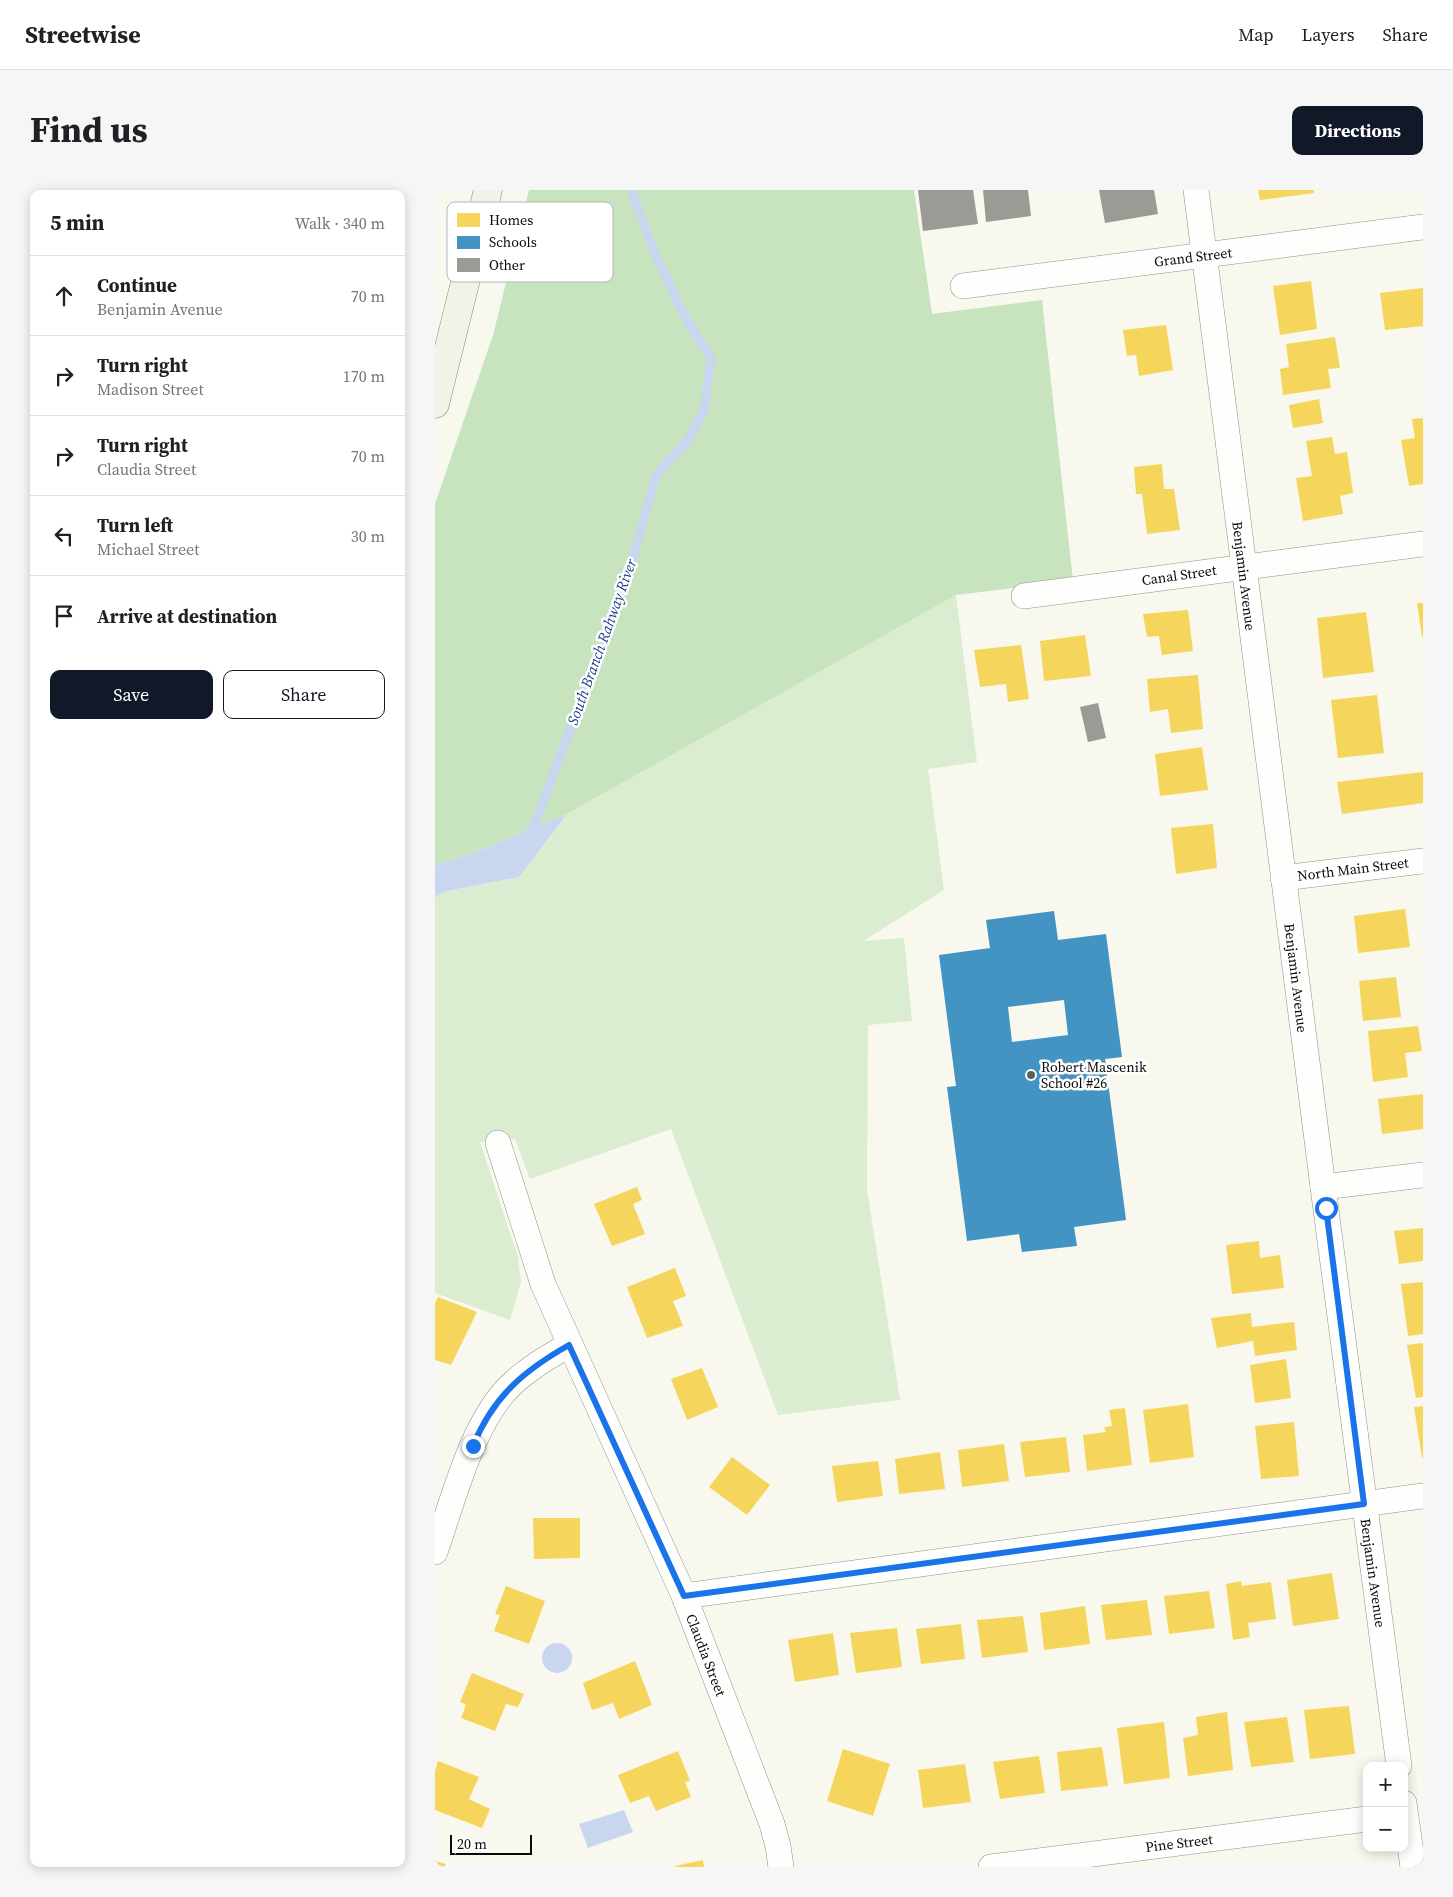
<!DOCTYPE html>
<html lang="en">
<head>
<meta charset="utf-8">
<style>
  :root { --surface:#fff; --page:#f6f6f6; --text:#202124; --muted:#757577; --line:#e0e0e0; --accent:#111827 }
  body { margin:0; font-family:"Source Serif 4",serif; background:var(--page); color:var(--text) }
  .controls { position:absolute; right:15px; bottom:15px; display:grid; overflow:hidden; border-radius:10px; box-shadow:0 2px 12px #0003 }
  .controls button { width:45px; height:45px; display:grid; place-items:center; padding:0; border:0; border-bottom:1px solid var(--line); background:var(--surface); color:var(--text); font:25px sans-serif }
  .scale { position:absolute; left:15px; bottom:12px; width:82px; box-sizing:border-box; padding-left:5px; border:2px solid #0a0a0a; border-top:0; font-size:14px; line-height:18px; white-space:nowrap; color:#0a0a0a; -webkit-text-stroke:4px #fff; paint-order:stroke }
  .stop { position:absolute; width:15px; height:15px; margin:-11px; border:4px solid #1a73e8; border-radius:50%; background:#fff }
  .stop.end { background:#1a73e8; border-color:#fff; box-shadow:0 1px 5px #0008 }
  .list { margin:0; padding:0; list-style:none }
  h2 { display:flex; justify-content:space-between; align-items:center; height:65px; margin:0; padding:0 20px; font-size:21px }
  h2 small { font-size:16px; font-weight:400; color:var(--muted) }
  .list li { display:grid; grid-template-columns:32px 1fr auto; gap:15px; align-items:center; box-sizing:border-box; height:80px; padding:0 20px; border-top:1px solid var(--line) }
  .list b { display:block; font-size:19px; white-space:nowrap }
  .list p { margin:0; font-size:16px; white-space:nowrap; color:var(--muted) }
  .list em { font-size:16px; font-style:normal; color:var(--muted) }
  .actions { display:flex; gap:10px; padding:15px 20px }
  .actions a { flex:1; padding:11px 0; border:1px solid var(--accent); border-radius:10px; text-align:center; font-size:18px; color:var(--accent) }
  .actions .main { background:var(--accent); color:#fff }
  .icon { flex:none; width:28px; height:28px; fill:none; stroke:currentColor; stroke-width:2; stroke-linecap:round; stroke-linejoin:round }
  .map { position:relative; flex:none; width:988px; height:1677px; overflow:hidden; border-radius:10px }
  header { display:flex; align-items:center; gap:30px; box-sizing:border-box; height:70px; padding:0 25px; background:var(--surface); border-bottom:1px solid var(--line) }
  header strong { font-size:24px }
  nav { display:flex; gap:28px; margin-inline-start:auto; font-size:18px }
  .intro { display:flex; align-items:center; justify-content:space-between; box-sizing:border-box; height:120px; padding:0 30px }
  h1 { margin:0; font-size:35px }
  .button { padding:12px 22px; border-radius:10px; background:var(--accent); color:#fff; font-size:18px; font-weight:700 }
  main { display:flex; gap:30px; padding:0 30px }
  aside { flex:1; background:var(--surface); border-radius:10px; box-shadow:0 2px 12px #0003 }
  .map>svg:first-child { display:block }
</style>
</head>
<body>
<header>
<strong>Streetwise</strong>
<nav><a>Map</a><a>Layers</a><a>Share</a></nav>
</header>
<div class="intro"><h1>Find us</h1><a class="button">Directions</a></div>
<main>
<aside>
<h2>5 min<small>Walk · 340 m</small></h2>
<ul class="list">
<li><svg class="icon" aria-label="ahead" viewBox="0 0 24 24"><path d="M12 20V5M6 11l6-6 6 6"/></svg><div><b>Continue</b><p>Benjamin Avenue</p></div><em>70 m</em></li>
<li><svg class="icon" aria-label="right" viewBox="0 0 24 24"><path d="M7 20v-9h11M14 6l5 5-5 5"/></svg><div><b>Turn right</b><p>Madison Street</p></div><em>170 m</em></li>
<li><svg class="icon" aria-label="right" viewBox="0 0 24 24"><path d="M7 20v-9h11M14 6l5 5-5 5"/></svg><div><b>Turn right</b><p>Claudia Street</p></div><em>70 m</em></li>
<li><svg class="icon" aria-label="left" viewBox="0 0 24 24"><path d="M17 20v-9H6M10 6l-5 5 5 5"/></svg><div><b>Turn left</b><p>Michael Street</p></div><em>30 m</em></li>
<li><svg class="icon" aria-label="arrive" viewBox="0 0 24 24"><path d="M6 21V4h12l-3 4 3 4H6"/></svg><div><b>Arrive at destination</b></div></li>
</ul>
<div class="actions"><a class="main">Save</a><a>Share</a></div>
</aside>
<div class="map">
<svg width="988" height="1677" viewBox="0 0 988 1677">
  <rect width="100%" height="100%" fill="#f8f8ee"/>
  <polygon fill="#daedd0" points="521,405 542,572 493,579 509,700 428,751 469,748 477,831 433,835 432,999 465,1210 343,1225 236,939 95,989 80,949 45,952 83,1067 86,1092 75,1130 0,1103 0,707 12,701 84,687 132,624"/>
  <polygon fill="#c8e4bf" points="94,0 479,0 497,124 607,110 638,391 521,405 132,624 41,662 0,675 0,314 58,145"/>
  <g fill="#c8d6ef">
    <polygon points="132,624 84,687 12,701 0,707 0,675 41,662"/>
    <circle cx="122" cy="1468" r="15"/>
    <polygon points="189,1620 198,1642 153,1658 144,1634"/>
  </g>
  <g fill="#f6d55c">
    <polygon points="823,0 879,0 879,3 825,10"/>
    <polygon points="876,91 882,139 845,145 838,96"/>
    <polygon points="988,98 988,136 950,140 945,103"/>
    <polygon points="731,135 738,180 704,186 701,165 692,166 688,140"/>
    <polygon points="900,147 905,178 893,179 896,198 848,205 845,179 854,177 851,154"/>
    <polygon points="884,209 888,233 858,238 854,215"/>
    <polygon points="988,228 988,294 974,296 966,250 980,248 977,229"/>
    <polygon points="897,247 900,264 912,262 918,303 905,306 908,324 868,331 861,288 877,286 871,251"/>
    <polygon points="727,274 729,299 739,299 745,340 712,344 707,304 701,304 699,277"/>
    <polygon points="982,413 988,413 988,447 987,447"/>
    <polygon points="753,420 758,461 727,465 724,446 712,447 708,424"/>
    <polygon points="931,422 939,482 888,488 882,428"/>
    <polygon points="650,445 656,486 609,491 605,451"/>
    <polygon points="586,455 594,509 573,512 571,494 545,497 539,460"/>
    <polygon points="763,485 768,539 736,543 733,519 715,522 712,489"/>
    <polygon points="942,505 949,563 903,568 896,510"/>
    <polygon points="767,557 773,600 725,606 720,564"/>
    <polygon points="988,582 988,613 907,624 902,592"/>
    <polygon points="778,634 782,678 741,684 736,638"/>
    <polygon points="970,719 975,757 923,763 919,726"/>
    <polygon points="961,787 966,827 928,831 924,791"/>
    <polygon points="983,836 987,861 970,863 973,887 938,892 933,841"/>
    <polygon points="988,904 988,939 947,944 943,909"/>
    <polygon points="202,997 207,1010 198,1014 210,1044 177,1056 159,1014"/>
    <polygon points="988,1038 988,1071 964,1074 959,1041"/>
    <polygon points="824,1051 825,1068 845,1065 849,1098 797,1104 791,1055"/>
    <polygon points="240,1078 251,1106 238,1111 248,1136 212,1148 192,1097"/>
    <polygon points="988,1092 988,1144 973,1146 966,1094"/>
    <polygon points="3,1107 42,1122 16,1175 0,1170 0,1113"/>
    <polygon points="816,1123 817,1137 859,1132 862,1160 820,1166 818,1151 782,1158 776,1128"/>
    <polygon points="988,1153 988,1207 981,1208 972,1155"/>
    <polygon points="851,1169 856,1208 820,1213 815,1175"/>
    <polygon points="267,1178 283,1217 252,1230 236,1189"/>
    <polygon points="753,1214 759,1267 715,1273 708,1220"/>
    <polygon points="988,1216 988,1268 987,1268 979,1217"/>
    <polygon points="690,1218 697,1275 652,1281 648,1245 671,1242 669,1237 677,1236 674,1220"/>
    <polygon points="859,1232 864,1286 826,1289 820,1236"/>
    <polygon points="631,1247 635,1282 590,1287 585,1252"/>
    <polygon points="569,1254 574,1291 527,1297 523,1260"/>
    <polygon points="505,1262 510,1299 464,1304 460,1269"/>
    <polygon points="297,1267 335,1295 312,1325 274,1297"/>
    <polygon points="443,1271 448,1306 402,1312 397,1276"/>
    <polygon points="98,1328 145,1328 145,1368 99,1369"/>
    <polygon points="897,1383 904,1429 858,1436 852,1390"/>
    <polygon points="806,1391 807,1396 836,1392 841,1429 813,1433 815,1447 798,1450 791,1394"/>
    <polygon points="71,1396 110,1411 94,1454 59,1441 65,1425 60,1424"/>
    <polygon points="774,1401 780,1438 734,1444 729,1406"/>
    <polygon points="712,1410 717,1445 671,1450 666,1415"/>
    <polygon points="650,1416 655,1454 609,1460 605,1423"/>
    <polygon points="588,1426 593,1462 547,1468 542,1430"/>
    <polygon points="526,1434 530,1469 486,1474 481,1439"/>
    <polygon points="462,1438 467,1477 421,1483 415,1443"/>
    <polygon points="398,1443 404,1485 360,1492 353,1450"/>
    <polygon points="200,1471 217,1515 184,1529 178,1513 157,1520 148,1493"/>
    <polygon points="37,1483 89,1504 83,1517 71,1514 60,1541 26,1528 31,1515 25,1512"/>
    <polygon points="914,1516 920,1564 875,1569 869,1520"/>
    <polygon points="792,1522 798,1580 753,1586 748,1548 763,1545 761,1527"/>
    <polygon points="852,1527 859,1572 816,1577 809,1532"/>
    <polygon points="729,1532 735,1588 689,1594 682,1538"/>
    <polygon points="667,1557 673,1596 626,1601 622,1562"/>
    <polygon points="408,1559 455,1574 438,1626 392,1611"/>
    <polygon points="243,1561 255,1591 250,1592 256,1607 221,1621 214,1606 195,1613 183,1585"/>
    <polygon points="604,1566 610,1603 565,1609 558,1572"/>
    <polygon points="3,1571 44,1587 34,1609 55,1619 47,1638 0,1620 0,1581"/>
    <polygon points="530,1574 536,1612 488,1618 483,1580"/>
    <polygon points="268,1670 269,1677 240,1677 240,1676"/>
    <polygon points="0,1671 11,1674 9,1677 0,1677"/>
  </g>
  <path fill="#4393c3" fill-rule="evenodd" d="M619,721L623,750L671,744L687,867L670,869L691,1030L639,1037L642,1056L587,1062L584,1044L532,1051L512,897L521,896L504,765L555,758L551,730ZM629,810L633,845L577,852L573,817Z"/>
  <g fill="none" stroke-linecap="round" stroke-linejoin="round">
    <polyline stroke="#c8d6ef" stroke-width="9" points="90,647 98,638 191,393 221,285 253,250 269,221 276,168 250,127 220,64 196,0"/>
  </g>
  <g fill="#9b9a94">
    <polygon points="483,0 538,0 543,34 488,41"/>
    <polygon points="548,0 593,0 596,26 551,32"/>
    <polygon points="664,0 719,0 723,24 670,33"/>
    <polygon points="663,513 671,548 653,552 645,517"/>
  </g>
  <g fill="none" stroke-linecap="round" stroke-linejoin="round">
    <g stroke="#91918d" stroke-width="26">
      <g id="street">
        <polyline points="761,0 888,997 964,1576"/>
        <polyline points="528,96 988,37"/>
        <polyline points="589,406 988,354"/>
        <polyline points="848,688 988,671"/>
        <polyline points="63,953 108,1094 249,1406 337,1634 343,1656 346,1677"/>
        <polyline points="888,997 988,985"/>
        <path d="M0,1362C18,1311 37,1232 76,1195C94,1178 113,1167 134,1155"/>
        <polyline points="249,1406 988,1306"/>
        <polyline points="969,1613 978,1677"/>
        <polyline points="556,1677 932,1629"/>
      </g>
    </g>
    <g stroke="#888883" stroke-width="29">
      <polyline id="secondary" points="0,214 53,0"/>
    </g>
    <use href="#street" stroke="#fefefc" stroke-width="25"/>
    <use href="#secondary" stroke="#f1f3e8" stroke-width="28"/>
  </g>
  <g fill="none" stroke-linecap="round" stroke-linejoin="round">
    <path stroke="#1a73e8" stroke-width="6" d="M38,1256C58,1207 88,1181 134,1155L249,1406L929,1314L891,1018"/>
  </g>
  <circle fill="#5d5d5a" stroke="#fff" stroke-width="2" cx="596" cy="885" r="5"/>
  <g text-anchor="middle" stroke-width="5" stroke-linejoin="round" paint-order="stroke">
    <g font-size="14" fill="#0a0a0a" stroke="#fff">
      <text transform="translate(758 67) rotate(-7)" y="5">Grand Street</text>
      <text transform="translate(744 385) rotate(-8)" y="5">Canal Street</text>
      <text transform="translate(809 386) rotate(83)" y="5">Benjamin Avenue</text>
      <text transform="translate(918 679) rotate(-7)" y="5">North Main Street</text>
      <text transform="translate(861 788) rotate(83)" y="5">Benjamin Avenue</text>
      <text transform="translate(938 1383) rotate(82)" y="5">Benjamin Avenue</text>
      <text transform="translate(271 1465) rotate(69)" y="5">Claudia Street</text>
      <text transform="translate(744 1653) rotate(-7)" y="5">Pine Street</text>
    </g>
    <g font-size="14" fill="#0a0a0a" stroke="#fff" text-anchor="start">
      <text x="606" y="882">Robert Mascenik<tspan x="606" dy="16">School #26</tspan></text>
    </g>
    <g font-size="15" font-style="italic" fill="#203e90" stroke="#fff">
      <text transform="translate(167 452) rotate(-70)" y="5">South Branch Rahway River</text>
    </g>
  </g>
  <rect x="12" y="12" width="166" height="80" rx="8" fill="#fff" stroke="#b6b6b6" stroke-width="1"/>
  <rect x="22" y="23" width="23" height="14" fill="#f6d55c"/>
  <rect x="22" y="46" width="23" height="13" fill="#4393c3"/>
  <rect x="22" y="68" width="23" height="14" fill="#9b9a94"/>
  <g font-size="14" fill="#0a0a0a">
    <text x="54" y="35">Homes</text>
    <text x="54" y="57">Schools</text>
    <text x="54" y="80">Other</text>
  </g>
</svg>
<div class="controls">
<button>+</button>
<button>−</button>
</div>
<div class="scale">20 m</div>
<div class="stop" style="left:891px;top:1018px"></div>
<div class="stop end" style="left:38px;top:1256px"></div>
</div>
</main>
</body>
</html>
